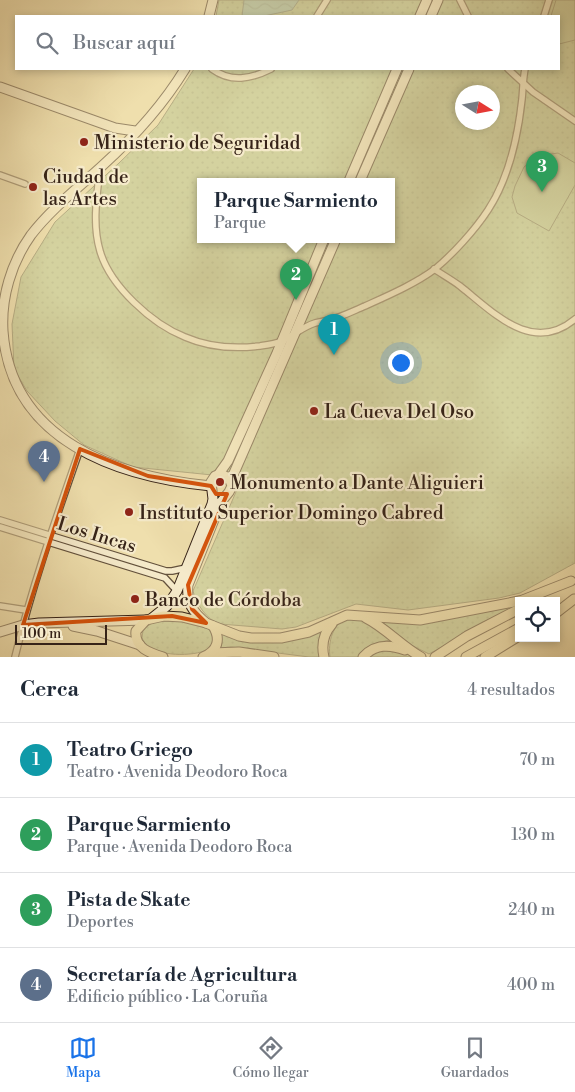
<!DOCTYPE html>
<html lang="es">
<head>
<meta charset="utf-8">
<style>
  :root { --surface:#fff; --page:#f6f6f7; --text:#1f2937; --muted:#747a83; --line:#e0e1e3; --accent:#1a73e8 }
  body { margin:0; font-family:"Libre Bodoni",serif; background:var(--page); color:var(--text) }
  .controls { position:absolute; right:15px; bottom:15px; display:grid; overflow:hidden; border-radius:0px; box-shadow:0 2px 8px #0003 }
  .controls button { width:45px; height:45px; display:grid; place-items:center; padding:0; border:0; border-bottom:1px solid var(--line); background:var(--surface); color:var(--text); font:25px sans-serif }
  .compass { position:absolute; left:455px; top:85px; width:45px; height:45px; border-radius:50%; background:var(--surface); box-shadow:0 2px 8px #0003; rotate:101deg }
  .scale { position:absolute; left:15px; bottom:12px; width:92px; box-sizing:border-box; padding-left:5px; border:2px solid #362318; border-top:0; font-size:14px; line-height:18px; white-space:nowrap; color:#362318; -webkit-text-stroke:4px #f5eaca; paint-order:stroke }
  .you { position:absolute; left:400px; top:362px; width:18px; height:18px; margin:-12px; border:4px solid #fff; border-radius:50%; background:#1a73e8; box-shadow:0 0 0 8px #1a73e833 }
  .badge { display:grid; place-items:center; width:32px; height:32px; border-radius:50%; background:var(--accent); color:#fff; font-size:16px; font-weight:700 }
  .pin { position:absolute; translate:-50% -41px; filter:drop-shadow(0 1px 2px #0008) }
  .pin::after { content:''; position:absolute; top:26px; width:18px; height:15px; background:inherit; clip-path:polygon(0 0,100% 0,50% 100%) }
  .popup { position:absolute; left:197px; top:178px; width:198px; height:65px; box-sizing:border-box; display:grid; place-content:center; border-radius:0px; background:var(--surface); filter:drop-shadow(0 1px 4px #0005); font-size:16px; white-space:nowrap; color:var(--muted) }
  .popup b { font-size:19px; color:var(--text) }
  .popup::after { content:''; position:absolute; left:50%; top:100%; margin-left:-10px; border:10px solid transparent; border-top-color:var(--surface) }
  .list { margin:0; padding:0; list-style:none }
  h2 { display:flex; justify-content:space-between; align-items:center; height:65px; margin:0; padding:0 20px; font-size:21px }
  h2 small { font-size:16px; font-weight:400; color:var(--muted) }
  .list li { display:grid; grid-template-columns:32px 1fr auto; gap:15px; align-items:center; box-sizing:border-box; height:75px; padding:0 20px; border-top:1px solid var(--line) }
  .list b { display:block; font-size:19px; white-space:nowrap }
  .list p { margin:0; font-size:16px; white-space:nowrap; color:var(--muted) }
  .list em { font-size:16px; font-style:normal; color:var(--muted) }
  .icon { flex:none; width:28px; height:28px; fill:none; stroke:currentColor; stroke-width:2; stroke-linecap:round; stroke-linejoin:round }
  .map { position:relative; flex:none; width:575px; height:657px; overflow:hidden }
  .search { position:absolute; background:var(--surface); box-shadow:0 2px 8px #0003; left:15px; right:15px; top:15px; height:55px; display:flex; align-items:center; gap:12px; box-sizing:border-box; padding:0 18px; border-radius:0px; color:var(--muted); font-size:19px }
  .sheet { height:365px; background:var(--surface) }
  nav { display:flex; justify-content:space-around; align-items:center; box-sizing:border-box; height:70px; border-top:1px solid var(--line); background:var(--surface); font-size:14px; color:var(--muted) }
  nav a { display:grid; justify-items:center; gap:2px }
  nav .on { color:var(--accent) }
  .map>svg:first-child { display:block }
</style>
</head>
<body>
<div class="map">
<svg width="575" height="657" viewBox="0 0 575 657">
  <defs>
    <pattern id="grass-dots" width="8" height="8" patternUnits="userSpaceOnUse" patternTransform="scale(1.25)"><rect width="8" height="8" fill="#b4c38e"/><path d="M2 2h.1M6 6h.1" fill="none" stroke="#9ba77a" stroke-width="1.8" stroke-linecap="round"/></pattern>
    <pattern id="water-waves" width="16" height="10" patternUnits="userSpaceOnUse" patternTransform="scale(1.25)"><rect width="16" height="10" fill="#9abda9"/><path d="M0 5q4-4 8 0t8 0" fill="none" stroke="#85a291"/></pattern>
  </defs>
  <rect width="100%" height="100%" fill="#efdfad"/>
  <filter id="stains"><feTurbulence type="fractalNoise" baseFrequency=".004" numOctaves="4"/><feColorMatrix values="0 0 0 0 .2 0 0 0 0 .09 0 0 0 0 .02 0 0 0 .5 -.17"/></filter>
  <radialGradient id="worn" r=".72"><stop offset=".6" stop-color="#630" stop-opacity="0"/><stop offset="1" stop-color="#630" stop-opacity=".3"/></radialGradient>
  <g fill="url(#grass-dots)" stroke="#757353" fill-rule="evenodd">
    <path d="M219,0H575V563L520,593L499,598L408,610L356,604L296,627L282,629L220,624C206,619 197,605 193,591L242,478L133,467L84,445L55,421L27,391L14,369L12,324L21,277L55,222L119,163L158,125L194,69H559V16H216ZM462,92H492V122H462ZM201,181H391V239H201Z"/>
    <polygon points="519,605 429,654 413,646 378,619 404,622"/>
    <path d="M349,618L366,620L391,640C378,642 364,645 358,657H330C328,642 332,623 349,618Z"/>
    <path d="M161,621C173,621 200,621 209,629C215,634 213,642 210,648C198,657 162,656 149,648C145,645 144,642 142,638L143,629L154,622Z"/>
    <polygon points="324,630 320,657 309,657 231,647 221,648 222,633 240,639"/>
    <polygon points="390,650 407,653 416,657 368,657 374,652"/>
  </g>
  <g fill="#b4c38e" stroke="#757353">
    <polygon points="556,0 575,0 575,40 559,44 559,16 551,16"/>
    <polygon points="558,153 575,163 575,185 549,231 517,213 512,197 515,186 524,167 538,156"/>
  </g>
  <polygon fill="url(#water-waves)" stroke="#727f6f" points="244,0 299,0 292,10 264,16 242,16"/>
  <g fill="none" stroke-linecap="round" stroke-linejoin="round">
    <g stroke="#64523d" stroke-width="8">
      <g id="street">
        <polyline points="460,0 468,16"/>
        <polyline points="317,16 327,0"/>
        <polyline points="544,16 549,0"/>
        <path d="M212,69C231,83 251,79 271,69"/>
        <polyline points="508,69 533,92 575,121"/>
        <path d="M100,168C97,195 92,224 100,251C110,286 152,324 185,337C208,347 235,349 260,346C267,345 275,344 282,341C293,336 302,327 315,323C320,322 325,321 329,320C342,317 353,311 365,306C387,296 415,284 435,269C453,254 475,230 488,210C509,178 518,136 522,99C523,89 523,79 525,69"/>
        <polyline points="0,175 25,184"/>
        <path d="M434,269C443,275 452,280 460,286C493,312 532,355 575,319"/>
        <polyline points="0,520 166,571 172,571 186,568"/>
        <polyline points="0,527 165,578 177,591"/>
        <polyline points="0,606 26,610"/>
        <path d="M15,657C32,586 56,518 80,449"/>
      </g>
    </g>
    <g stroke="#362318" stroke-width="11">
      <g id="secondary">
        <polyline points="209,16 213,0"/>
        <polyline points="420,16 427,0"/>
        <polyline points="431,16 438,0"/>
        <path d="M185,69C163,105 133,138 102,166C78,188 51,209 31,235C11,263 1,298 3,331C11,441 117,477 211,486"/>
        <polyline points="0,87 115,128 135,131"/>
        <polyline points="349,181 397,69"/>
        <polyline points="360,181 409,69"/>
        <polyline points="218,475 228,461 277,353 324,239"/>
        <polyline points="231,480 336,239"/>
        <path d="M152,618L167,606L177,591L212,504L213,499L211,482L215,476L221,474L229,478L232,486L229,492L221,502L188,585C186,603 193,612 206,623"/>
        <polyline points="73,626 97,631 140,645"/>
        <polyline points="0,632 23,625 39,623 146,620"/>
      </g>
    </g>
    <g stroke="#362318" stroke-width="11">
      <g id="primary">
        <polyline points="520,601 571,581"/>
        <polyline points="556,613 574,599"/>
        <path d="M366,618C386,628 401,646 421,657"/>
        <polyline points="211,653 239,652 274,657"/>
        <path d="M163,657C150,653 134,648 136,631L146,620L164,616L182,617L206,623L239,636L251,638H281L309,632L347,615L420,620L519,601"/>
        <path d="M203,657C218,651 221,639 213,626"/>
        <path d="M324,657C321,644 324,633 332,624"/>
        <path d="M363,657C375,644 389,644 405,650"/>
        <polyline points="435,657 467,636 519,609"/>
        <polyline points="466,657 519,628"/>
        <polyline points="485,657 519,636"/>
      </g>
    </g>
    <use href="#street" stroke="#f5eaca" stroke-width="5.5"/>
    <use href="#secondary" stroke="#f5eaca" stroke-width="9"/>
    <use href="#primary" stroke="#efdfad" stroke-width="9"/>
  </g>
  <path d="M0 0H575V657H0ZM80,449L148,476L211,486L216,494H227L188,585L192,609L206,623L172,616L23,625Z" fill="#efdfad" fill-opacity=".55" fill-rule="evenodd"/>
  <path fill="none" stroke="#d6540d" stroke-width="4" stroke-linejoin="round" d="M80,449L148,476L211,486L216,494H227L188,585L192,609L206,623L172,616L23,625Z"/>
  <g fill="#8f2418" stroke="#f5eaca" stroke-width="2">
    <circle cx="84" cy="142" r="5"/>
    <circle cx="33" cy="187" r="5"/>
    <circle cx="314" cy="411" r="5"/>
    <circle cx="220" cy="482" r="5"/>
    <circle cx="129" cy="512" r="5"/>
    <circle cx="135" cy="599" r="5"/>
  </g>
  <g text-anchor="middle" stroke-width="4.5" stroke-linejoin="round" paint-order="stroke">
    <g font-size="19" fill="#362318" stroke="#f5eaca" text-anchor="start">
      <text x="94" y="149">Ministerio de Seguridad</text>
      <text x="43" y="183">Ciudad de<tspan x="43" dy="22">las Artes</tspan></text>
      <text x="324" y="418">La Cueva Del Oso</text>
      <text x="230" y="489">Monumento a Dante Aliguieri</text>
      <text x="139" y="519">Instituto Superior Domingo Cabred</text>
      <text x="145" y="606">Banco de Córdoba</text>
    </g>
    <g font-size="19" fill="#362318" stroke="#f5eaca">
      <text transform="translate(97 534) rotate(17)" y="7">Los Incas</text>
    </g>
  </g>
  <rect width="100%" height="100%" filter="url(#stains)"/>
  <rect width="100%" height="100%" fill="url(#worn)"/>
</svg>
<div class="controls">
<button><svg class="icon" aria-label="locate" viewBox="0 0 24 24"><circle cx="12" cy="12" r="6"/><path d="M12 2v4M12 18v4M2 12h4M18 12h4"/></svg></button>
</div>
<svg class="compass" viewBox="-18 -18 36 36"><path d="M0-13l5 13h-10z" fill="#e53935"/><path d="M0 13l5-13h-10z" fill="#747a83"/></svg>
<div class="scale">100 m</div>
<div class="you"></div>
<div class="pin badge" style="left:334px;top:355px;background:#0f9aa8">1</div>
<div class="pin badge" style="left:296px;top:300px;background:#2e9e5b">2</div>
<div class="popup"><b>Parque Sarmiento</b>Parque</div>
<div class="pin badge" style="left:542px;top:192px;background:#2e9e5b">3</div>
<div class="pin badge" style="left:44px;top:482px;background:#5c6f8a">4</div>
<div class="search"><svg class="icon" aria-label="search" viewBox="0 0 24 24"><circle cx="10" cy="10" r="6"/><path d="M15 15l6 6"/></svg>Buscar aquí</div>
</div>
<section class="sheet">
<h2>Cerca<small>4 resultados</small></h2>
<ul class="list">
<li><span class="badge" style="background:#0f9aa8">1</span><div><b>Teatro Griego</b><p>Teatro · Avenida Deodoro Roca</p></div><em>70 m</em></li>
<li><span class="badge" style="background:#2e9e5b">2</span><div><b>Parque Sarmiento</b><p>Parque · Avenida Deodoro Roca</p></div><em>130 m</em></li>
<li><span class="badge" style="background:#2e9e5b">3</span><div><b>Pista de Skate</b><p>Deportes</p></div><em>240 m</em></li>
<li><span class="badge" style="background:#5c6f8a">4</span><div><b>Secretaría de Agricultura</b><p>Edificio público · La Coruña</p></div><em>400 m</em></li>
</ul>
</section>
<nav>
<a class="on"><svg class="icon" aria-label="map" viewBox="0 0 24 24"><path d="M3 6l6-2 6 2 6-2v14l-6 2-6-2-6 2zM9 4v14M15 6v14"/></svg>Mapa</a>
<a><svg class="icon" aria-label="directions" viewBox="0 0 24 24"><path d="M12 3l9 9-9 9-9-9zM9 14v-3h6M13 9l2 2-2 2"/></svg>Cómo llegar</a>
<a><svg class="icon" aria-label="saved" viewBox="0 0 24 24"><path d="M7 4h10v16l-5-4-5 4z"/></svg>Guardados</a>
</nav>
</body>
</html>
